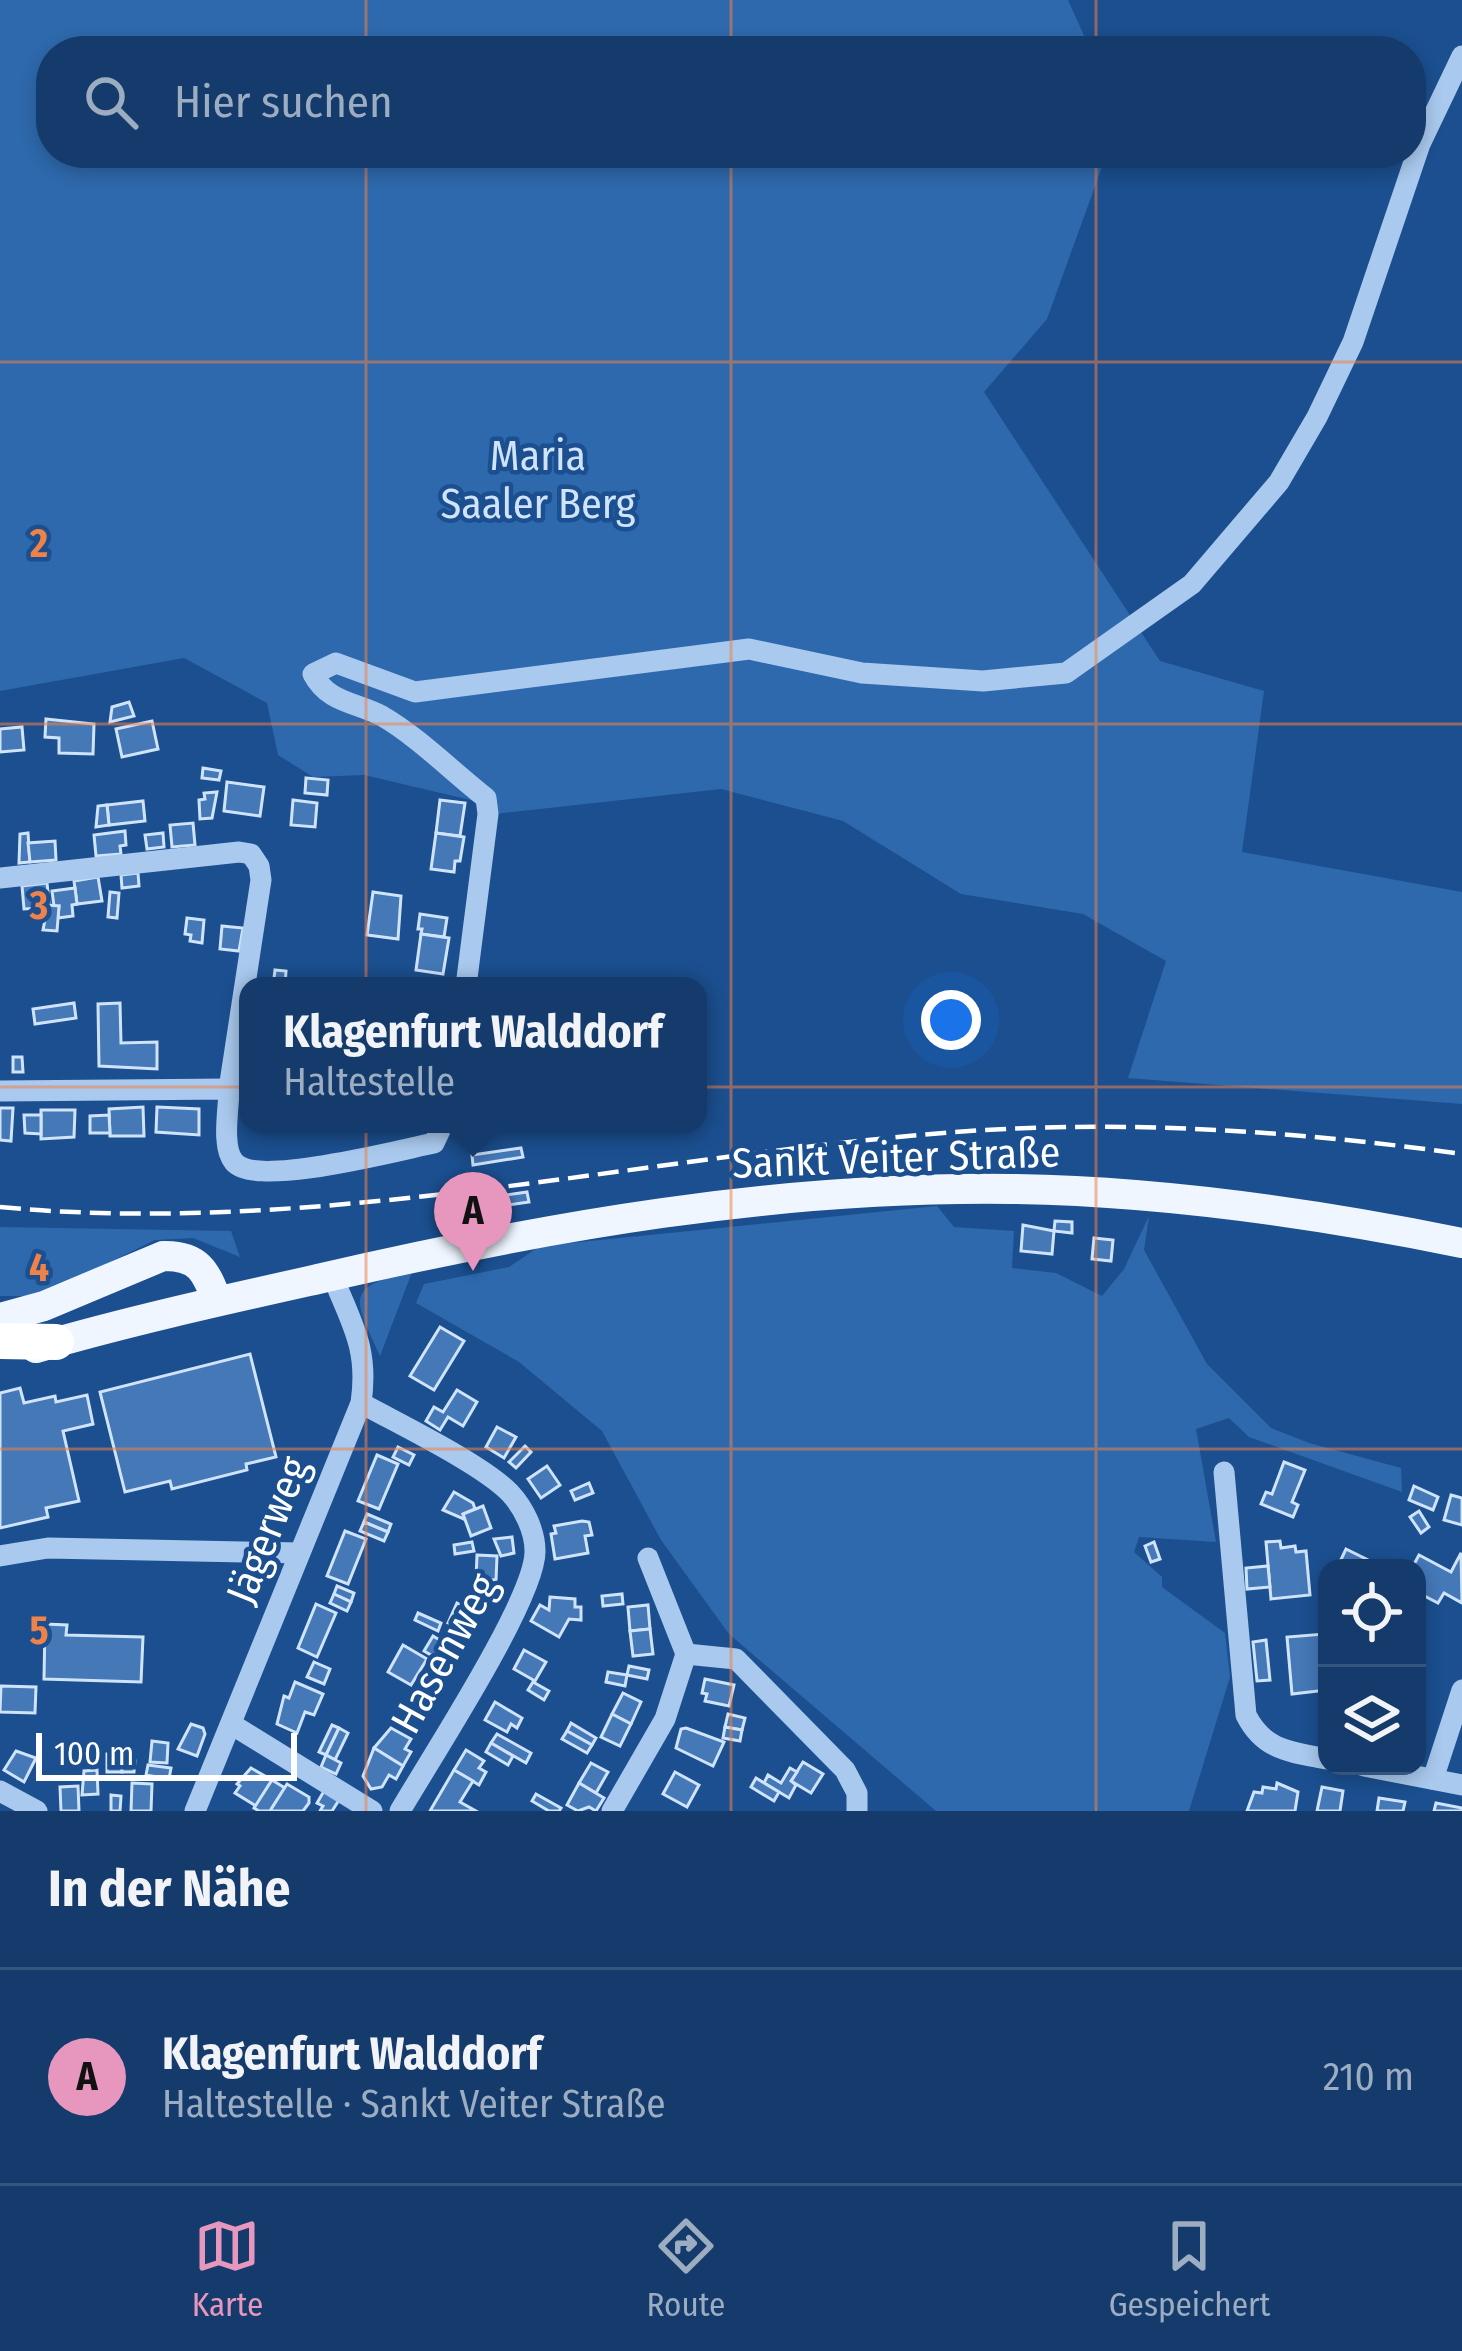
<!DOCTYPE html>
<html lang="de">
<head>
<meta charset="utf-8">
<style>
  :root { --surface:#143b6b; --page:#1d4271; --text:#f1f3f6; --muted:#9dadc1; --line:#33557e; --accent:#e797bd }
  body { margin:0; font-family:"Fira Sans Condensed",sans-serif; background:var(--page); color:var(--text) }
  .controls { position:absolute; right:36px; bottom:36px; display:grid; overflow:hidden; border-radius:24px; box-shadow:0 6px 18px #0003 }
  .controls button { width:108px; height:108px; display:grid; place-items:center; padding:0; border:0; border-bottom:3px solid var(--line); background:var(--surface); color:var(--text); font:60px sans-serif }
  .scale { position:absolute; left:36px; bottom:30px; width:261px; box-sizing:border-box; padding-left:12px; border:6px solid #fff; border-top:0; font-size:33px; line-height:42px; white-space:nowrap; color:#fff; -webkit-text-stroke:9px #1b4f8f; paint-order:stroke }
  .you { position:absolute; left:951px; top:1020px; width:42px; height:42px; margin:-30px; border:9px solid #fff; border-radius:50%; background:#1a73e8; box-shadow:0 0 0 18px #1a73e833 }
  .badge { display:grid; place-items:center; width:78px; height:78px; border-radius:50%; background:var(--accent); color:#111; font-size:39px; font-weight:700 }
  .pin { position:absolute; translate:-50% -99px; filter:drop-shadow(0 3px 6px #0008) }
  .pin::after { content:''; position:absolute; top:63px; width:42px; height:36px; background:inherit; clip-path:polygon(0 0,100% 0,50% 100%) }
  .popup { position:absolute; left:239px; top:977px; width:468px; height:156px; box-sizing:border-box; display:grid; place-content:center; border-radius:24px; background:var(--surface); filter:drop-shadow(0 3px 9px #0005); font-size:39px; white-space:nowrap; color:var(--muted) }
  .popup b { font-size:45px; color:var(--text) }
  .popup::after { content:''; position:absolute; left:50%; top:100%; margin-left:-24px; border:24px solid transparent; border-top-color:var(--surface) }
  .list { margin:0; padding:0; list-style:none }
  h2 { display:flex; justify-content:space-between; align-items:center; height:156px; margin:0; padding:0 48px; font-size:51px }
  h2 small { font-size:39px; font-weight:400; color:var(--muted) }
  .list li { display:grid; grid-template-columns:78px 1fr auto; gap:36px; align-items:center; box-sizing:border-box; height:216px; padding:0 48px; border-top:3px solid var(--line) }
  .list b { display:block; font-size:45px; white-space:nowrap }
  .list p { margin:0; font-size:39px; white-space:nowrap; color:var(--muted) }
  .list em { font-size:39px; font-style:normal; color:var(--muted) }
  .icon { flex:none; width:66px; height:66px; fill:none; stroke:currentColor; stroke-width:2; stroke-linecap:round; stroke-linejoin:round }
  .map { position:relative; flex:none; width:1462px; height:1811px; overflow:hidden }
  .search { position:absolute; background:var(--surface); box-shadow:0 6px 18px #0003; left:36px; right:36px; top:36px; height:132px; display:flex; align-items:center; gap:30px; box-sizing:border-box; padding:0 42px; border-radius:48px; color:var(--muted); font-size:45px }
  .sheet { height:372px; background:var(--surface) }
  nav { display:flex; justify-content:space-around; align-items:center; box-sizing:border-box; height:168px; border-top:3px solid var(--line); background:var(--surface); font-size:33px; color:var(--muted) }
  nav a { display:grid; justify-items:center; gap:6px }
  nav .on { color:var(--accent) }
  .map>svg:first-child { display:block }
</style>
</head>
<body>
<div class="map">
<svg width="1462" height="1811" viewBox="0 0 1462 1811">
  <rect width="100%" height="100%" fill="#1b4f8f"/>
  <g fill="#2e69ad">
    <polygon points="0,0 1068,0 1091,51 51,51 51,153 1107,153 1047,319 984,392 1160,661 1264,691 1242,852 1462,892 1462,1104 1128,1078 1166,961 1083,914 961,894 843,821 721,789 495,814 479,802 364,775 313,777 278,755 267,703 184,658 0,691"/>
    <polygon points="937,1206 954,1227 1014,1231 1012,1268 1056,1273 1102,1296 1124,1269 1149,1216 1144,1250 1207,1364 1271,1428 1309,1443 1401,1468 1402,1492 1249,1437 1229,1418 1196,1429 1216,1542 1139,1537 1134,1552 1162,1577 1162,1587 1225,1633 1230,1677 1189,1811 936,1811 729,1634 661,1540 602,1431 519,1362 416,1303 424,1284 509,1267 540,1246"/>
    <polygon points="0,1227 231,1231 240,1257 193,1238 155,1240 55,1289 32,1296 0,1296"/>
    <path d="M412,1272L380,1356C355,1299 342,1287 412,1272Z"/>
  </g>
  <g fill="#4478b7" stroke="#cfe3fa" stroke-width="3">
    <polygon points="129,702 134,716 110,722 112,707"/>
    <polygon points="46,719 94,724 93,754 59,753 59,738 45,737"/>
    <polygon points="152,721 158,749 122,757 116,729"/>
    <polygon points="22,727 24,750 0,752 0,729"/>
    <polygon points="203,768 221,771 219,780 202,778"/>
    <polygon points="306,778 328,780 327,795 305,793"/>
    <polygon points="227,782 264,787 260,816 224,811"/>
    <polygon points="217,792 212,818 200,819 199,800 205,799 204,793"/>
    <polygon points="293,800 317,803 315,827 291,825"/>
    <polygon points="440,800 465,803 460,836 436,833"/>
    <polygon points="143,801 145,821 109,825 107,805"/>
    <polygon points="107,805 109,825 96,827 98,806"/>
    <polygon points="193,823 195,845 172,847 170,825"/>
    <polygon points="125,831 126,845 120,846 121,854 96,856 94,835"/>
    <polygon points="28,833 30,862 19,863 20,834"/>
    <polygon points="163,833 164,847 147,849 145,835"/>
    <polygon points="436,833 464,837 460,861 455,861 454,872 431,869"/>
    <polygon points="55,841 56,860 30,862 28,843"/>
    <polygon points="138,873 139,886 122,888 121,875"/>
    <polygon points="98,877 102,901 77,904 74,881"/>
    <polygon points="47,883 49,902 40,903 40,908 24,909 22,886"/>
    <polygon points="75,888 77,904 72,905 73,916 58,918 59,906 54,906 52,891"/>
    <polygon points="110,892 119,893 117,918 108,917"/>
    <polygon points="373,892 401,896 398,939 367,935"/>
    <polygon points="48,905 59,906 57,931 43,930"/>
    <polygon points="420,914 447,918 444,937 421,934 422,929 418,929"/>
    <polygon points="187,918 204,920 202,943 190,941 191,935 185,934"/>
    <polygon points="222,926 243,928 239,951 220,949"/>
    <polygon points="421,934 449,938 443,974 416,970"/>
    <polygon points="275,970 286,971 285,986 273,986"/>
    <polygon points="74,1003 76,1018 35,1024 33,1009"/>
    <polygon points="120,1003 121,1043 157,1042 157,1069 99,1066 98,1004"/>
    <polygon points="13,1057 22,1057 23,1072 13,1072"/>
    <polygon points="143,1107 144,1136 110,1136 109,1109"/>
    <polygon points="157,1107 199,1109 199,1135 156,1132"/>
    <polygon points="0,1108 13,1108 11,1141 0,1140"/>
    <polygon points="41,1110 75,1110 74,1137 41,1139"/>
    <polygon points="24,1115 41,1115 41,1134 25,1133"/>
    <polygon points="109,1115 110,1133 90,1133 90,1116"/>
    <polygon points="521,1148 523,1157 473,1165 472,1155"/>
    <polygon points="527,1192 529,1202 465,1211 463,1201"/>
    <polygon points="1055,1221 1072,1222 1072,1233 1054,1231"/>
    <polygon points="1023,1225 1054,1231 1052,1254 1021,1251"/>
    <polygon points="1094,1238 1113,1240 1111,1261 1092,1259"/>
    <polygon points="440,1327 464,1341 434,1390 410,1376"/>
    <polygon points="250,1354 276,1457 246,1464 247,1470 172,1489 170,1481 125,1492 100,1392"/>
    <polygon points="20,1388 24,1403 55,1396 56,1402 87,1395 93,1424 63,1431 79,1501 46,1508 48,1517 0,1528 0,1393"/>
    <polygon points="457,1390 477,1402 463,1426 448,1417 440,1430 426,1421 434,1407 443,1412"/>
    <polygon points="497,1427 516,1437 504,1458 486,1447"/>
    <polygon points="525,1446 531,1452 516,1468 509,1462"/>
    <polygon points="398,1447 414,1455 409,1465 393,1457"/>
    <polygon points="377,1455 398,1464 379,1509 358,1501"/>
    <polygon points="1284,1462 1305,1470 1292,1502 1298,1505 1293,1517 1261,1504 1266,1492 1272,1494"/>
    <polygon points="547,1466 560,1485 541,1498 528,1479"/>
    <polygon points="589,1483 593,1493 575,1500 571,1491"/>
    <polygon points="1414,1486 1438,1497 1433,1510 1409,1500"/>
    <polygon points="454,1492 473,1503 475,1509 463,1514 466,1520 443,1510"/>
    <polygon points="1451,1495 1462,1498 1462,1525 1444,1520"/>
    <polygon points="483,1506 491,1528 471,1536 463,1514"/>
    <polygon points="1419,1511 1429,1527 1421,1533 1410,1517"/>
    <polygon points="367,1514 391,1524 388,1532 364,1522"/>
    <polygon points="582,1521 589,1522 592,1535 585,1536 588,1553 555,1559 551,1534 556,1533 554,1526"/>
    <polygon points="364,1522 388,1532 384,1541 360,1531"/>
    <polygon points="345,1531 366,1539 348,1584 327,1576"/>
    <polygon points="512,1537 514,1553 501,1556 494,1539"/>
    <polygon points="1280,1541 1281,1548 1295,1546 1296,1552 1306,1551 1310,1595 1271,1599 1266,1542"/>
    <polygon points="472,1542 474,1551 455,1554 454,1545"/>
    <polygon points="1154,1542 1160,1559 1151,1562 1145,1546"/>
    <polygon points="1346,1549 1376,1564 1374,1568 1337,1568"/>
    <polygon points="1461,1553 1462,1603 1444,1593 1438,1603 1417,1592 1422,1582 1417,1579 1417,1568 1412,1568 1419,1555 1451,1572"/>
    <polygon points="477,1555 497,1556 496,1580 476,1579"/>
    <polygon points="1268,1566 1270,1587 1247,1589 1246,1568"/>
    <polygon points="337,1586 354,1593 351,1602 334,1594"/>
    <polygon points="334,1594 351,1602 347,1611 330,1603"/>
    <polygon points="622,1594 623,1604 603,1606 602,1596"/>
    <polygon points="550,1597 575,1599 575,1607 581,1607 581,1620 569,1619 559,1637 531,1621 540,1605 549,1610"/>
    <polygon points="457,1603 476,1612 467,1632 448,1623"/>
    <polygon points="316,1604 336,1613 317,1657 298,1648"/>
    <polygon points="648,1605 650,1629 630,1631 628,1607"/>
    <polygon points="418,1613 441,1623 438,1631 415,1620"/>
    <polygon points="45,1624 67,1625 66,1635 143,1637 141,1682 44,1679"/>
    <polygon points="650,1629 653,1654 633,1656 630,1631"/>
    <polygon points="1324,1634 1327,1690 1292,1694 1287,1637"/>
    <polygon points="433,1636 451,1647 443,1662 424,1651"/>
    <polygon points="1266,1640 1270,1680 1257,1681 1253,1642"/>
    <polygon points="403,1645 427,1659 411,1685 388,1672"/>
    <polygon points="524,1650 546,1662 535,1681 514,1669"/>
    <polygon points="314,1662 330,1669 324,1684 307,1677"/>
    <polygon points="629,1666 649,1670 647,1679 627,1675"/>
    <polygon points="608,1672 627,1675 625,1686 606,1682"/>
    <polygon points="705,1679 734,1685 729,1706 705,1701 707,1694 702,1693"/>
    <polygon points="295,1682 323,1694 314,1715 305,1712 297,1733 277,1724 284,1696 289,1698"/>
    <polygon points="533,1682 549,1691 544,1700 528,1690"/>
    <polygon points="1,1686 36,1687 35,1713 0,1712"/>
    <polygon points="623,1693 641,1702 631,1724 612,1714"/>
    <polygon points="495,1702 522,1718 517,1728 511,1724 507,1732 485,1720"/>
    <polygon points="612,1714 631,1724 620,1746 601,1737"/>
    <polygon points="728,1714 745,1718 742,1730 725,1727"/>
    <polygon points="571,1723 596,1738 592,1745 567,1731"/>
    <polygon points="191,1724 203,1728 205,1734 197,1756 178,1749"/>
    <polygon points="332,1725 339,1728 326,1755 319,1752"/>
    <polygon points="725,1727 742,1730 740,1741 723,1738"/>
    <polygon points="339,1728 348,1733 335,1760 326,1755"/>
    <polygon points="391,1728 411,1739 405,1749 411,1752 403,1766 374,1748"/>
    <polygon points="686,1728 724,1742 713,1766 676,1748 681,1729"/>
    <polygon points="567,1731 592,1745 587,1753 562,1739"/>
    <polygon points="497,1734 531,1753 526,1763 491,1743"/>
    <polygon points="152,1741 168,1743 167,1763 150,1762"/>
    <polygon points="491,1743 513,1756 508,1765 486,1752"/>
    <polygon points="374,1748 403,1766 396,1779 389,1775 382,1787 371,1789 363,1776"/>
    <polygon points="466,1750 484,1761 479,1768 486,1772 479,1785 454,1770"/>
    <polygon points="16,1751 36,1758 24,1782 4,1770"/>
    <polygon points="107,1754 122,1755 122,1772 107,1772"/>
    <polygon points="326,1755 341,1763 336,1774 321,1767"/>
    <polygon points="122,1761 135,1761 134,1772 122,1772"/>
    <polygon points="803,1762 823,1774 811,1793 791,1781"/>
    <polygon points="591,1763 608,1772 596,1793 579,1783"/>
    <polygon points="148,1765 171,1768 169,1779 146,1775"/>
    <polygon points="251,1768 272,1780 256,1806 235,1793 240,1786 237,1784"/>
    <polygon points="790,1768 797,1772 791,1781 796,1785 789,1798 764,1783 768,1775 781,1783"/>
    <polygon points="97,1770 98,1794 82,1795 84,1771"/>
    <polygon points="454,1770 473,1781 460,1802 476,1811 430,1811"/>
    <polygon points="675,1772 699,1785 687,1807 663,1794"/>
    <polygon points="756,1778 779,1792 774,1801 751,1787"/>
    <polygon points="272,1780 285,1788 270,1811 259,1811 254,1808"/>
    <polygon points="132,1783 152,1784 151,1811 131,1811"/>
    <polygon points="579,1783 604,1798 596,1811 589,1807 578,1811 567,1805"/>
    <polygon points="1277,1783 1298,1792 1295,1811 1247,1811 1254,1792 1262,1793 1263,1787 1276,1789"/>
    <polygon points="287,1784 309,1797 309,1803 303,1811 270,1811"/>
    <polygon points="78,1786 79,1811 61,1811 60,1787"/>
    <polygon points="1322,1787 1343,1791 1340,1811 1317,1811"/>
    <polygon points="324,1791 339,1800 332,1811 320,1811 323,1806 317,1803"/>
    <polygon points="536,1794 561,1808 559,1811 549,1811 532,1801"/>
    <polygon points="111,1795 121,1796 120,1811 111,1811"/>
    <polygon points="1379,1798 1405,1802 1403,1811 1377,1811"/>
    <polygon points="1436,1803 1462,1808 1462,1811 1434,1811"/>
  </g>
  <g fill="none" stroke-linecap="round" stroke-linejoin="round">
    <g stroke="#a9c9ee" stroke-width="21">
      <polyline points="0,878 239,852 251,854 259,866 261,880 229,1089"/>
      <path d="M466,986L488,814L486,798C454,773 417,736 382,716C356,702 328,703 313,674L336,663L415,692L749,649L862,673L983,681L1066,673L1192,584L1279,482L1317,417L1353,342L1420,144L1462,56"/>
      <path d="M0,1091L229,1089C229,1108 221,1147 234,1162C256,1188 399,1150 434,1143L443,1124"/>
      <path d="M361,1403C399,1424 482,1464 510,1493C524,1508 535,1531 535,1551C536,1598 429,1761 400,1811"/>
      <path d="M1224,1472L1246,1715C1264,1751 1291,1752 1327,1759"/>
      <polyline points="0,1556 48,1548 299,1553"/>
      <polyline points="686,1654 736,1659 845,1770 857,1793 857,1811"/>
      <polyline points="231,1724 372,1811"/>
      <polyline points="1364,1766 1462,1785"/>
      <polyline points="1433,1779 1462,1690"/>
      <polyline points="0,1791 37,1811"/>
      <path d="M195,1811L361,1403C369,1349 352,1324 332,1275"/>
      <polyline points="612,1811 665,1719 686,1654 648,1558"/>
    </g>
    <g stroke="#f0f6ff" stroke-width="30">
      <path d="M0,1318L44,1306L163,1256C198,1255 206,1271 217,1301"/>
      <path d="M36,1348C129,1321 224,1300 318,1279C547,1226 776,1186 1011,1189C1162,1191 1314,1213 1462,1243"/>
    </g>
    <polyline stroke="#fff" stroke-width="36" points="0,1341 56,1342"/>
    <path stroke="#fff" stroke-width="4.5" stroke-dasharray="21 9" stroke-linecap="butt" d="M0,1207C305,1236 617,1162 920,1135C1100,1118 1283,1129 1462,1154"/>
  </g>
  <path fill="none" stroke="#ee8249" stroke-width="3" stroke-opacity="0.55" d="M366,0V51M731,0V51M1096,0V51M366,153V1811M731,153V1811M1096,153V1811M0,362H1462M0,724H1462M0,1087H1462M0,1449H1462"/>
  <g text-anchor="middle" stroke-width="9" stroke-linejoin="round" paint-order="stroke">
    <g font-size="42" fill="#cfe3fa" stroke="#1b4f8f">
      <text x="538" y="470">Maria<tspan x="538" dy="48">Saaler Berg</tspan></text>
    </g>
    <g font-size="42" fill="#fff" stroke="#1b4f8f">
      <text transform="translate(896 1157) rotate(-2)" y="15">Sankt Veiter Straße</text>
      <text transform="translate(267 1530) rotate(-68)" y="15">Jägerweg</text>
      <text transform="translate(444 1653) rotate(-61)" y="15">Hasenweg</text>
    </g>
  </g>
  <g font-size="39" text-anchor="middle" font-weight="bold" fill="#ee8249" stroke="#1b4f8f" stroke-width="9" stroke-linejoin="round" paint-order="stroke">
    <text x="39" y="557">2</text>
    <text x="39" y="919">3</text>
    <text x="39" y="1281">4</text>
    <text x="39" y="1644">5</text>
  </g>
</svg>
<div class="controls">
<button><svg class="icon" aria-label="locate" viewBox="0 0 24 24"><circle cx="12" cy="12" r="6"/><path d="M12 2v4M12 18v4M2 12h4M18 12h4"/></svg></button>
<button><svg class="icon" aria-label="layers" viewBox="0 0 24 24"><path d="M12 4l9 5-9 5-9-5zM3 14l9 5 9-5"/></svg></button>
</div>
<div class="scale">100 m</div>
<div class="you"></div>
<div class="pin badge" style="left:473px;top:1271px">A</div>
<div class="popup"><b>Klagenfurt Walddorf</b>Haltestelle</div>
<div class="search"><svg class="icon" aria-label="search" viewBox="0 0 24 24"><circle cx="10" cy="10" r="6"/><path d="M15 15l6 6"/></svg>Hier suchen</div>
</div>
<section class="sheet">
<h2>In der Nähe<small></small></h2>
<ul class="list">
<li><span class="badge">A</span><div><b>Klagenfurt Walddorf</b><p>Haltestelle · Sankt Veiter Straße</p></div><em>210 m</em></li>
</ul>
</section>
<nav>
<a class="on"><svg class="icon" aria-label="map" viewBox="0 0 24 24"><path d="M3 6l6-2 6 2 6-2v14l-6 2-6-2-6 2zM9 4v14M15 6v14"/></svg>Karte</a>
<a><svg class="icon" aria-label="directions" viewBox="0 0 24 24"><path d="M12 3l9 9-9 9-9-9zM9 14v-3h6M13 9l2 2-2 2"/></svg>Route</a>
<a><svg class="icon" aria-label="saved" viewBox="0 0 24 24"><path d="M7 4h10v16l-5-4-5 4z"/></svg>Gespeichert</a>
</nav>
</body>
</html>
